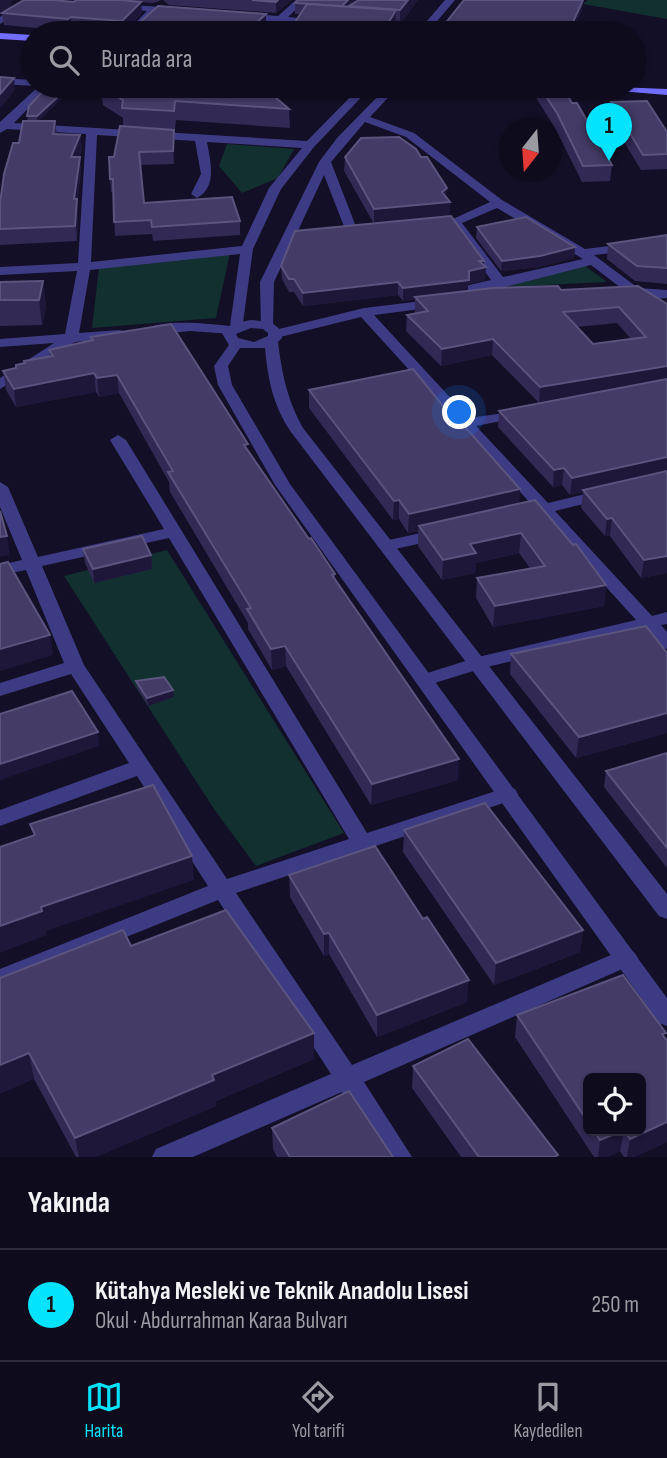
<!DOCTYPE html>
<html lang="tr">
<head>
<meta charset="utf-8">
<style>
  :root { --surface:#0e0b1c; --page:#1c1929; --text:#f1f3f6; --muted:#9b9ba3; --line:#2e2b3b; --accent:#03e3fd }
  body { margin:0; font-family:"Sofia Sans Condensed",sans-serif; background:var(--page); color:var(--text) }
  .controls { position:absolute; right:21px; bottom:21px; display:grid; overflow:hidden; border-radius:10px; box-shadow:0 2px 5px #0004 }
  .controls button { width:63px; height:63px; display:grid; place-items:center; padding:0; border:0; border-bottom:2px solid var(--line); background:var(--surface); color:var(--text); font:35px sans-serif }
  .compass { position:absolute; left:499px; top:119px; width:63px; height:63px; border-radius:50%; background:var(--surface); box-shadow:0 2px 5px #0004; rotate:197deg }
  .you { position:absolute; left:460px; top:413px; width:24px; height:24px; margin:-18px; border:5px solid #fff; border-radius:50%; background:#1a73e8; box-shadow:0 0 0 10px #1a73e833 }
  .badge { display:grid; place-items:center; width:46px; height:46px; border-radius:50%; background:var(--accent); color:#111; font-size:23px; font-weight:700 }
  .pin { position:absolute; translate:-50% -58px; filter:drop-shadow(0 2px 4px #0008) }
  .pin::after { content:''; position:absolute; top:37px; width:24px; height:21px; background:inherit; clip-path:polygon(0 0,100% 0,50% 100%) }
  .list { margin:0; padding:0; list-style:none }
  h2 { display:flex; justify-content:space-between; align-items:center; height:91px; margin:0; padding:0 28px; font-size:30px }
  h2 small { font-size:23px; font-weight:400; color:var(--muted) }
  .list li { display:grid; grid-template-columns:46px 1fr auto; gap:21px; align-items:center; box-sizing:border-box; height:112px; padding:0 28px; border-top:2px solid var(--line) }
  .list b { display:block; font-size:26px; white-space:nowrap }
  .list p { margin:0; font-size:23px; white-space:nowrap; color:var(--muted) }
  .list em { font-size:23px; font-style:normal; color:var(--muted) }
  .icon { flex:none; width:38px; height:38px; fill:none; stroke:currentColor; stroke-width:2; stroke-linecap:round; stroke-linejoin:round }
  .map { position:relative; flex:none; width:667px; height:1157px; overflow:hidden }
  .search { position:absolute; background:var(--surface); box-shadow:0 2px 5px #0004; left:21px; right:21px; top:21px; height:77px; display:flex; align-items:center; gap:18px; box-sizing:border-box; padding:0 24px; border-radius:38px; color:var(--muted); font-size:26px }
  .sheet { height:203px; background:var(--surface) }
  nav { display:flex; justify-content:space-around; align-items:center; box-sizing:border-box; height:98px; border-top:2px solid var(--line); background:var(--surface); font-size:19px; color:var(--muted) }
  nav a { display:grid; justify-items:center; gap:4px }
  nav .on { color:var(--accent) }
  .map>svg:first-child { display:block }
</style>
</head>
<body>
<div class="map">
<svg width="667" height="1157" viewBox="0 0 667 1157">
  <rect width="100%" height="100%" fill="#130f26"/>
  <g fill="#12302f">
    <polygon points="588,0 667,0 667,19 583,4"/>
    <polygon points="227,144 294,149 278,178 242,193 219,166"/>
    <polygon points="230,253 216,318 92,328 99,268"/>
    <polygon points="584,265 607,282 505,287"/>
    <polygon points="167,550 344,833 256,866 214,809 64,576"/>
  </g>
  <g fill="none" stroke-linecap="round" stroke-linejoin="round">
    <g fill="#3e3b85" fill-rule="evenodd">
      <polygon points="27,0 38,0 0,24 0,17"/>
      <polygon points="296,0 306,0 288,17 319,20 322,21 322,25 282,22 270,33 260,33 272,22 237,16 242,13 278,16"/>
      <polygon points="445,0 455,0 427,33 371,30 366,27 371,24 421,28"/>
      <polygon points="117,4 176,8 181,11 176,14 157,12 135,33 125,33 147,11 120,9 117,8"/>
      <polygon points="0,78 33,80 34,86 0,84"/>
      <path d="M39,86H50L14,123L307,141L361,86H372L314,147L281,189L253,249L242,330L232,334L190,331L150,335L143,331C159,318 209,324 230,326L240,254L90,270L79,333L119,330L124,331V337L75,342L0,389V378L54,343L0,347V339L65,334L77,271L0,275V267L78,263L86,134L7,129L0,133V122ZM97,135L195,141L201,174L191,194L197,198C218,187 210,160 207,142L302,148L269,188L242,246L91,262Z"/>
      <path d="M388,86H399L370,117L414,133L502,200L585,249L667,239V247L594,255L638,288L667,290V298L653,299L667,308V318L641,303L640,296L629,294L591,265L501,288L439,298V292L491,280L452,226L432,228L426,224L432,220L453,219L490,202L406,137L365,122L331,162L358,232C352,238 335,240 329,234L345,229L324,175L274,282L273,325L266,329L261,328L260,282L319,162L337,138ZM497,208L578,256L583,259L503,277L462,223Z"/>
      <polygon points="439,299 444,300 444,306 374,315 469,418 527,410 530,413 527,416 476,426 548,503 606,489 612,491 614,494 612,497 555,511 652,616 667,612 667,624 661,625 667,632 667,649 660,647 644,629 483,668 425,686 418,684 416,680 418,676 478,657 636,620 540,514 528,515 526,511 533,506 361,317 276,338 269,334 271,331 364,308"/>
      <path d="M118,435L126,440L367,833L508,787L515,789L518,794L515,799L236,893L352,1065L618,952L626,949L634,952L638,958L634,964L364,1082L412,1157H384L342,1092L193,1157H152L156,1149L331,1074L218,900L0,988V969L208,886L137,776L0,826V810L129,763L71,674L0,696V683L64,663L26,570L0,575V565L22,560L0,507V482L8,487L38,557L164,529L110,440ZM169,538L349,839L227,879L84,665L42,566Z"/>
      <polygon points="439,529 445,530 447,534 445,538 386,551 377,546 380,542"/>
    </g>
    <path fill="#3e3b85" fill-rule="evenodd" d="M251,320L271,322L282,331V338L278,342C282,374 287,399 303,428L667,894V919L659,916L291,432C273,405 268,380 265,348H240L228,366L232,385L290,484L667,998V1026L659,1023L275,485L218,385L214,366L229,345L222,333C230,323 239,322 251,320ZM251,328L263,329L268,333V336L254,342L238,338L236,334Z"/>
    <g fill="#716dfe" fill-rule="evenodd">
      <polygon points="0,33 33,35 33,41 0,39"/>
      <polygon points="590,86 667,89 667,95 595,89"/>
    </g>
  </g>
  <g fill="#322954" fill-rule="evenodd">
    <polygon points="76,0 162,0 153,3 141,2 142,13 122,33 72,29 69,31 4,25 2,13 74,2"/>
    <polygon points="163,0 292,0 276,13 169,5"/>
    <polygon points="418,0 400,24 395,23 395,33 295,33 295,22 300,14 295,14 295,3"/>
    <polygon points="583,0 582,10 572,33 430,33 444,25"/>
    <polygon points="266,14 266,23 255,33 138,33 137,25"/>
    <polygon points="536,86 562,86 572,103 612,165 610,181 582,182 555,128 535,96"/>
    <polygon points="101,87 289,109 290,128 176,120 175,130 174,130 174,164 140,165 144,203 240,221 240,235 153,241 152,234 115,236 113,192 111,192 110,179 114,157 123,127 123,118 103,105"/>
    <polygon points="61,94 61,99 38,121 55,121 57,134 80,135 82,149 79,157 81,171 77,203 78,214 77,241 0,245 0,203 28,121 27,116"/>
    <polygon points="611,102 667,132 667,169 641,170 609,117"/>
    <path d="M345,157L447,197L450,202L449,217L484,261L485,280L468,284V291L561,290L667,304V573L641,578L610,536H605L581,508L583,492L570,495L562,485L553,487L498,427L499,411L539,403L492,355L441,366L406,331L407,315L415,313V299L403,301L398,295L303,306L294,292H289L282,279L281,266L374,224L344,171ZM617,323L631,339L593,344L577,327Z"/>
    <polygon points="477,227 575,247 574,258 539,267 501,271 476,238"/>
    <polygon points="667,235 667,284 635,281 607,259 608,244"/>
    <polygon points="43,281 46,307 42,325 0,326 0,282"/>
    <polygon points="91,337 248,451 309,539 335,574 335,579 458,780 371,805 286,666 272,670 248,629 248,623 170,492 169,482 119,393 99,397 96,392 16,407 6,390 3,371 16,368 25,363 50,357 49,350 92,340"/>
    <polygon points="309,390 519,503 606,585 604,606 493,627 476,598 477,578 530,568 519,553 476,563 475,573 442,580 418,546 418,531 408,533 399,519 393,520 309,408"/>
    <polygon points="83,549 151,555 152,569 94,583 85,563"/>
    <polygon points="667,653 667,733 576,758 510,674 511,654"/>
    <polygon points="136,681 173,690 174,697 148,706 137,688"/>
    <polygon points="667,753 667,868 604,787 606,771"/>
    <polygon points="404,830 583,930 580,952 494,985 403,852"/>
    <polygon points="289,875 467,1002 377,1037 329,954 324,956 290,897"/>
    <polygon points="131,946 314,1033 314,1059 216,1101 216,1106 95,1157 76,1157 34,1079 0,978"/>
    <path d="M517,1015L665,1038L667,1041V1142L634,1157H624L620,1151L607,1157H594L515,1037ZM588,1078L641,1131H588Z"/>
    <polygon points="413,1066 558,1155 557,1157 461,1157 412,1088"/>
    <polygon points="272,1128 393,1157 277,1157 273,1149"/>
  </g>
  <g fill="#1e173a">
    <polygon points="0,0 15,0 11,2 11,7 0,14"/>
    <polygon points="278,0 292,0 276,13 276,2"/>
    <polygon points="348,0 358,0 349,9 340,8"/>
    <polygon points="408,0 418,0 400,24 400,10"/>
    <polygon points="583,0 582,10 572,33 569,33"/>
    <polygon points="141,2 142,13 122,33 122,21"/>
    <polygon points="396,10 395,33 386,33 386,27"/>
    <polygon points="266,14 266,23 255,33 245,33"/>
    <polygon points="71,17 72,29 69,31 68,19"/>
    <polygon points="508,26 508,33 502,33"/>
    <polygon points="14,78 15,90 0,109 0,94"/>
    <polygon points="61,94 61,99 37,122 37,116"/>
    <polygon points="174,130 175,142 174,164 173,151"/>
    <polygon points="80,135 82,149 73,171 71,157"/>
    <polygon points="80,157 81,171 77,203 78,214 77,241 74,199"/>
    <polygon points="447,188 446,202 450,202 449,217 374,224 374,209 442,192"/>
    <polygon points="575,247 574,258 539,267 501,271 502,261"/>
    <polygon points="479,261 484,261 484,268 486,267 485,280 468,284 468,293 415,297 415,299 403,301 403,288"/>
    <polygon points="43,281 46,307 42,325 39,300"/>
    <polygon points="398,282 398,295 303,306 303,293"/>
    <polygon points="493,339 492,355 441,366 442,349"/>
    <polygon points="667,366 667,382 539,403 540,387"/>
    <polygon points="94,373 96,392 16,407 14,389"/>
    <polygon points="117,375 119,393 99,397 97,378"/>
    <polygon points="667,457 667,473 583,490 583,492 570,495 572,478"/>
    <polygon points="564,468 562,485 553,487 554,470"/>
    <polygon points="520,489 519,508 419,526 418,531 408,533 409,514"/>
    <polygon points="399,500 399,519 393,520 394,501"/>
    <polygon points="612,518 610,536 605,536 607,519"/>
    <polygon points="521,533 519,553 476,563 475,573 442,580 443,560 470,544"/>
    <polygon points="7,536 10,555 0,557 0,537"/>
    <polygon points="151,555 152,569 94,583 93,569"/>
    <polygon points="667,556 667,573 641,578 644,560"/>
    <polygon points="606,585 604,606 493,627 495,606"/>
    <polygon points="50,635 53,655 0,671 0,649"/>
    <polygon points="285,646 286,666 272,670 271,649"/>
    <polygon points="173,690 174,697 148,706 147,698"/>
    <polygon points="667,713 667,733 576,758 579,737"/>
    <polygon points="98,732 99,746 0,780 0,764"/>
    <polygon points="459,759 458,780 371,805 372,784"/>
    <polygon points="192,856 194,880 46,931 47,935 0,953 0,926 41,907"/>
    <polygon points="583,930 580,952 494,985 496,963"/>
    <polygon points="329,933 329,954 324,956 324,934"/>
    <polygon points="469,980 467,1002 377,1037 377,1015"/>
    <polygon points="314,1033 314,1059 216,1101 216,1106 95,1157 79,1157 75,1138 212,1075"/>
    <polygon points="29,1053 34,1079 0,1094 0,1065"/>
    <polygon points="667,1122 667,1142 634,1157 627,1157 630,1139"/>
    <polygon points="622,1131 624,1131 620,1151 607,1157 598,1157 600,1140"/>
  </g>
  <g fill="#443b66" stroke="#5b547e" stroke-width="2" fill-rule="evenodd">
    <polygon points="24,0 53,0 74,2 76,0 120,0 141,2 122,21 71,17 68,19 2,13"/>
    <polygon points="252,0 278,0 276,2"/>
    <polygon points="298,0 348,0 342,6 295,3"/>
    <polygon points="359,0 408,0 400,10 349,6"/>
    <polygon points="464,0 583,0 569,31 508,26 502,33 430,33 437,24 444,25"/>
    <polygon points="307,4 396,10 386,27 295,22"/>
    <polygon points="158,6 266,14 245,33 137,25"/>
    <polygon points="0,77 14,78 0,94"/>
    <polygon points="104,86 252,86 268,91 289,109 175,101 174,111 122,108 123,100 101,87"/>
    <polygon points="539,86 562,86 572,103 577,103 612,165 583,166 557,113"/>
    <polygon points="42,92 61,94 37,116 27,116 29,106"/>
    <polygon points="647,101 667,132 667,154 643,155 611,102"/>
    <polygon points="23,121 55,121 53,134 80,135 71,157 80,157 74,199 77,199 75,226 0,229 0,203 4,174 13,143 19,143"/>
    <polygon points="120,126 174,130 173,151 139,152 144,203 232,197 240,221 152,227 151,220 114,222 113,179 110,179 109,157 114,157"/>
    <polygon points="399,137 416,149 421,157 427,157 447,188 442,192 450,202 374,209 345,157 361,138"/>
    <polygon points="451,216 484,261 479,261 486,267 469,271 469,280 403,288 398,282 303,293 294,279 289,279 281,266 295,231"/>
    <polygon points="526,217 575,247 540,256 502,261 477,227"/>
    <polygon points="667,235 667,268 637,266 608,244"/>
    <polygon points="43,281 39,300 0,300 0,282"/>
    <path d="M558,286L561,290L638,286L667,304V366L540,387L493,339L442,349L407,315L428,311L415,297L493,288ZM619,307L646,337L593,344L563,312Z"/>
    <polygon points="171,324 248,444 244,445 309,539 311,538 335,574 332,575 459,759 372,784 285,646 271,649 247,609 251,608 168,472 173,471 117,375 97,378 94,373 14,389 3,371 16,368 16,365 25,363 24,361 53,356 49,350 93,340 91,337"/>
    <polygon points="413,369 447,411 450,410 520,489 409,514 399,500 394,501 309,390"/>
    <polygon points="667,379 667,457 572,478 564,468 554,470 499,411"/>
    <polygon points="667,471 667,556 644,560 612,518 607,519 583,490"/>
    <polygon points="535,500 573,545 576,544 606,585 495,606 477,578 545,566 521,533 470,544 476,553 443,560 419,526"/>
    <polygon points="0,511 7,536 0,537"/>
    <polygon points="142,536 151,555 93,569 83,549"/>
    <polygon points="8,562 50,635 0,649 0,564"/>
    <polygon points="646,626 667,653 667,713 579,737 511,654"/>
    <polygon points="164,677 173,690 147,698 136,681"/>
    <polygon points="72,691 98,732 0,764 0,714"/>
    <polygon points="667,753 667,848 606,771"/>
    <polygon points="153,785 192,856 41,907 42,911 0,926 0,847 35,835 30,824"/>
    <polygon points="485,803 583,930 496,963 404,830"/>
    <polygon points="375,846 423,919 427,917 469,980 377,1015 329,933 324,934 289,875"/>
    <polygon points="226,910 314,1033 212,1075 214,1080 75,1138 29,1053 0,1065 0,978 123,930 131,946"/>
    <polygon points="623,975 666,1033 662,1034 667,1041 667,1122 630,1139 625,1131 641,1131 641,1078 588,1078 588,1122 517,1015"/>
    <polygon points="468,1039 558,1155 554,1157 479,1157 413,1066"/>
    <polygon points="349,1091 393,1157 290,1157 272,1128"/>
    <polygon points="594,1131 622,1131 600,1140"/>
  </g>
</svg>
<div class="controls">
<button><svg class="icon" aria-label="locate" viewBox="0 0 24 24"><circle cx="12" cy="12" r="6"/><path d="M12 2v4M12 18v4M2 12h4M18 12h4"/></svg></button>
</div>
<svg class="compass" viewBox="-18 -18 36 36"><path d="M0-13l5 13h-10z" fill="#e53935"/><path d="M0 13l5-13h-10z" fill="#9b9ba3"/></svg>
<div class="you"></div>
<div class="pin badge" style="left:609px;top:161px">1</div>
<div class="search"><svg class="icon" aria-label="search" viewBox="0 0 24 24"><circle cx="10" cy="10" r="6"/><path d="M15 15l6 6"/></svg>Burada ara</div>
</div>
<section class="sheet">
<h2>Yakında<small></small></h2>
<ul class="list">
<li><span class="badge">1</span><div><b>Kütahya Mesleki ve Teknik Anadolu Lisesi</b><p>Okul · Abdurrahman Karaa Bulvarı</p></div><em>250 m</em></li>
</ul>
</section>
<nav>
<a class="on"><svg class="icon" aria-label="map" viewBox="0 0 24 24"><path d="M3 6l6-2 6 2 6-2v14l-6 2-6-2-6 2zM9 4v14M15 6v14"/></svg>Harita</a>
<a><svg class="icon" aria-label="directions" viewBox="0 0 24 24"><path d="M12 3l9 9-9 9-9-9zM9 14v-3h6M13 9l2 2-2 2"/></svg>Yol tarifi</a>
<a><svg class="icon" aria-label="saved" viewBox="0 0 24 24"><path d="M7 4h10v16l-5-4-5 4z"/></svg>Kaydedilen</a>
</nav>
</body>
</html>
